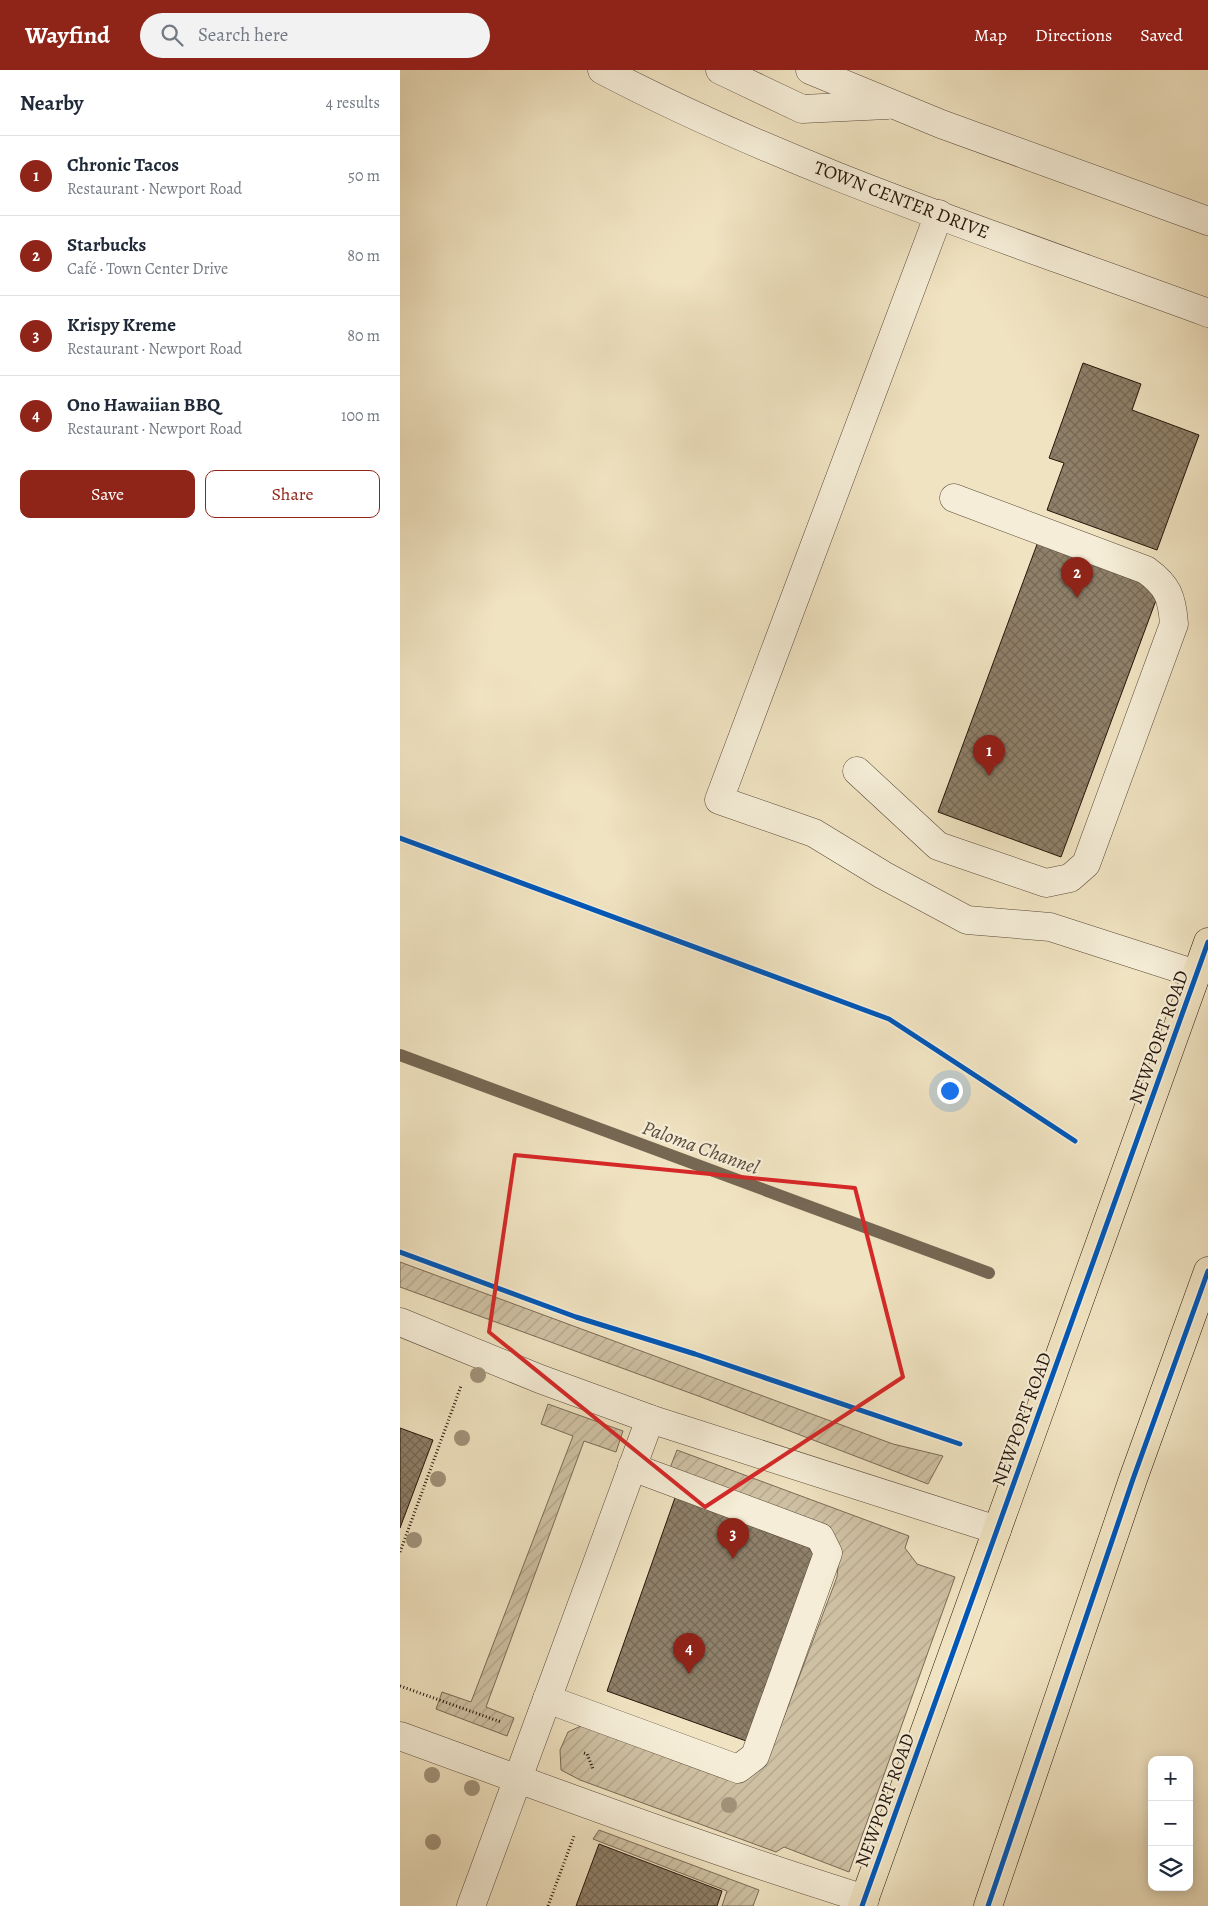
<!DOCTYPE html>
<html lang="en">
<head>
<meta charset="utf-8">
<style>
  :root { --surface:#fff; --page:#f2f2f3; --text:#1f2937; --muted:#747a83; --line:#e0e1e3; --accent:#8f2418 }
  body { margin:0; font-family:Alegreya,serif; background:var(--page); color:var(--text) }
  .controls { position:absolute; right:15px; bottom:15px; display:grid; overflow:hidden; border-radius:10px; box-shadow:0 2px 12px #0003 }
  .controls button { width:45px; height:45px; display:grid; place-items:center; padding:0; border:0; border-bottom:1px solid var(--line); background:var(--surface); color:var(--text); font:25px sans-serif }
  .you { position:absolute; left:549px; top:1020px; width:18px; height:18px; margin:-12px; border:4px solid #fff; border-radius:50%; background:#1a73e8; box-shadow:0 0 0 8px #1a73e833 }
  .badge { display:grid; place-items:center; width:32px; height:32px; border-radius:50%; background:var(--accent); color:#fff; font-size:16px; font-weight:700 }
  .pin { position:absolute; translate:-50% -41px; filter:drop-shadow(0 1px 2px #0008) }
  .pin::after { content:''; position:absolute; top:26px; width:18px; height:15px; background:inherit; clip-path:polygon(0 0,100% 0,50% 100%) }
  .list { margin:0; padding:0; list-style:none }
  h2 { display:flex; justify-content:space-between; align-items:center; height:65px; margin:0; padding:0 20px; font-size:21px }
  h2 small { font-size:16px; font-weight:400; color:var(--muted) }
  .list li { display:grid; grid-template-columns:32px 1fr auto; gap:15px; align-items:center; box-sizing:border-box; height:80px; padding:0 20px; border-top:1px solid var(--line) }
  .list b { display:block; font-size:19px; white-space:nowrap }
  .list p { margin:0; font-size:16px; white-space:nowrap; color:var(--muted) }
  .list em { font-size:16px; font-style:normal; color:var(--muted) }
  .actions { display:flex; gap:10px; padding:15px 20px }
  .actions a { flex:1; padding:11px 0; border:1px solid var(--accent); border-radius:10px; text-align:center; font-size:18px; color:var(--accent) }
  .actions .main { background:var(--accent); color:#fff }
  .icon { flex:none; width:28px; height:28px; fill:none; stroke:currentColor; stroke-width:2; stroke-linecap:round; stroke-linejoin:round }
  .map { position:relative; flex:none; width:808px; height:1836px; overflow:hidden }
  header { display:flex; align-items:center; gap:30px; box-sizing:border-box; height:70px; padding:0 25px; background:var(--accent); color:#fff }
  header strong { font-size:24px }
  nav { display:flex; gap:28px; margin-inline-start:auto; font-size:18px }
  .search { width:350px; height:45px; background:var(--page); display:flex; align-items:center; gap:12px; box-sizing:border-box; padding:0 18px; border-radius:28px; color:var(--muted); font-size:19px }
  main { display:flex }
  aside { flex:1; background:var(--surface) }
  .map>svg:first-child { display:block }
</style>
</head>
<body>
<header>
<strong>Wayfind</strong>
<div class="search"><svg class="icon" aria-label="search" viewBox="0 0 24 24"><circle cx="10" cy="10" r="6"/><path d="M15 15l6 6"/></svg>Search here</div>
<nav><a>Map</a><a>Directions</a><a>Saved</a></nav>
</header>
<main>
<aside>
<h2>Nearby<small>4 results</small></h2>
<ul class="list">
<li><span class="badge">1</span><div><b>Chronic Tacos</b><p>Restaurant · Newport Road</p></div><em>50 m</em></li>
<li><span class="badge">2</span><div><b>Starbucks</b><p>Café · Town Center Drive</p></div><em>80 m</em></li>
<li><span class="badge">3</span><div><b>Krispy Kreme</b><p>Restaurant · Newport Road</p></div><em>80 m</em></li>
<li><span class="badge">4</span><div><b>Ono Hawaiian BBQ</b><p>Restaurant · Newport Road</p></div><em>100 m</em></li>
</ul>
<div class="actions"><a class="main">Save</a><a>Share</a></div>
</aside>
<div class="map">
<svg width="808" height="1836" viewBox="0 0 808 1836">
  <defs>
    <pattern id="garden-furrows" width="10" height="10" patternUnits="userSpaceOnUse" patternTransform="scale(1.25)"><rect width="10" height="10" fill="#cec0a2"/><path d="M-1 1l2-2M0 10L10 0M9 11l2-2" fill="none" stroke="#b1a48a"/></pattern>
    <pattern id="building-cross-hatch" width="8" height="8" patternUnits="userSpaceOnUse" patternTransform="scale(1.25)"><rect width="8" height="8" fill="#8f8069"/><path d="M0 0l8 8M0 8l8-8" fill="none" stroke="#756855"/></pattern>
  </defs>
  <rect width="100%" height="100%" fill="#f0e3c1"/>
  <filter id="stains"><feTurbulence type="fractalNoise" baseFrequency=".004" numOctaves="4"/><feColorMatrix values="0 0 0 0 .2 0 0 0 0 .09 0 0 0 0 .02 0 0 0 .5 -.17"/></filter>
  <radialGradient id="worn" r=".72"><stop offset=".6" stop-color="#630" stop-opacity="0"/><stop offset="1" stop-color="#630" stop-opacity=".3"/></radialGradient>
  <g fill="url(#garden-furrows)" stroke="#7a6a56">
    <polygon points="0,1192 493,1374 543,1386 528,1414 301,1327 0,1217"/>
    <polygon points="148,1334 223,1361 216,1382 184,1371 86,1637 114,1648 107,1666 36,1639 42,1622 71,1632 173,1366 141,1354"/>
    <polygon points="277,1380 509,1466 505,1478 517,1494 555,1507 449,1802 384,1777 376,1782 180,1710 161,1700 160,1680 168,1662 183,1655 324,1708 368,1689 437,1507 439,1485 270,1398"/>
    <polygon points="199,1760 359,1820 353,1836 322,1836 327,1821 193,1769"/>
  </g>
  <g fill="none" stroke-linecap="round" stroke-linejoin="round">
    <polyline stroke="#766753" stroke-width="12" points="0,985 589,1203"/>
  </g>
  <g fill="url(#building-cross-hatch)" stroke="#26150a">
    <polygon points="683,293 741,314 732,340 799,365 757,480 647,440 664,393 649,388"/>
    <polygon points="639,469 762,514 661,787 538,742"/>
    <polygon points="0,1358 33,1370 0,1458"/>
    <polygon points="283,1405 421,1472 349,1672 207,1621"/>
    <polygon points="199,1774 322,1821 317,1836 176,1836"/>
  </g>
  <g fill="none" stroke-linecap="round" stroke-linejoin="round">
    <g stroke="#584838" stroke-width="29">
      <g id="minor">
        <path d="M202,0C395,101 605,168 808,243"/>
        <polyline points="320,0 402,39 487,35"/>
        <polyline points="410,0 541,54 808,151"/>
        <polyline points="539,144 319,730 414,763 483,805 567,850 650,857 796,904"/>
        <path d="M457,701L538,776L646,813L670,808L686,794L774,554C772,527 768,516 746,500L554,428"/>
        <polyline points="0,1252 140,1309 250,1349 597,1460"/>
        <polyline points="147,1629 338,1699 355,1686 428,1483 420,1467 232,1397"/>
        <path d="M0,1666C154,1722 308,1780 465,1829"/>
        <polyline points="71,1836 250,1349"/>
      </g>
    </g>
    <g stroke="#26150a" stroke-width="29">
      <g id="major">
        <polyline points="462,1836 808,872"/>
        <polyline points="588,1836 733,1409 808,1201"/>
      </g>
    </g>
    <g stroke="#26150a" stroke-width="3" stroke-dasharray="1 2.5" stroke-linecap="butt">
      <polyline points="0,1482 61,1316"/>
      <polyline points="0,1616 101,1652"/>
      <polyline points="184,1683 187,1684 193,1699"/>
      <polyline points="148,1836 174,1766"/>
    </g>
    <use href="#minor" stroke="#f5edd7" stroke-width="28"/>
    <use href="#major" stroke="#f0e3c1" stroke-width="28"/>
    <g stroke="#f5edd7" stroke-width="8">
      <g id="cycleway">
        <polyline points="0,768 489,949 675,1071"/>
        <polyline points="0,1182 176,1247 295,1284 560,1374"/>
        <polyline points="462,1836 808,872"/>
        <polyline points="588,1836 733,1409 808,1201"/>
      </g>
    </g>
    <use href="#cycleway" stroke="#0057b8" stroke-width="5"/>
  </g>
  <g fill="#a1937a">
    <circle cx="78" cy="1305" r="8"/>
    <circle cx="62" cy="1368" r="8"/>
    <circle cx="38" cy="1409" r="8"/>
    <circle cx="14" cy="1470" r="8"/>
    <circle cx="32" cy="1705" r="8"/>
    <circle cx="72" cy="1718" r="8"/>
    <circle cx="329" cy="1735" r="8"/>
    <circle cx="33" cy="1772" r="8"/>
  </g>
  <path fill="none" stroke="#d62828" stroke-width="4" stroke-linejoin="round" d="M115,1085L455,1118L503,1307L305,1437L89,1262Z"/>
  <g text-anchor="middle" stroke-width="4.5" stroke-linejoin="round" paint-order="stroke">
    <g font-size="19" fill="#26150a" stroke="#f5edd7">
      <text transform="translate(502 129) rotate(21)" y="7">TOWN CENTER DRIVE</text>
      <text transform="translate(758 967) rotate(-70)" y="7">NEWPORT ROAD</text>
      <text transform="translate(621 1349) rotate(-70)" y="7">NEWPORT ROAD</text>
      <text transform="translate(484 1730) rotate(-70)" y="7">NEWPORT ROAD</text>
    </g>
    <g font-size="20" font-style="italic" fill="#5b4b3a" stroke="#f5edd7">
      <text transform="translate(301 1077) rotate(20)" y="7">Paloma Channel</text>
    </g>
  </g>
  <rect width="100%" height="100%" filter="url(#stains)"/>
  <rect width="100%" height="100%" fill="url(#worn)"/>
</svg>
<div class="controls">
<button>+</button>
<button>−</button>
<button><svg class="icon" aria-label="layers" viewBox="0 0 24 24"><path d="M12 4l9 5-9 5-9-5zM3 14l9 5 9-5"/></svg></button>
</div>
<div class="you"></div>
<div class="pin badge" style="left:589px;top:706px">1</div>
<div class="pin badge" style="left:677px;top:528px">2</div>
<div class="pin badge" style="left:333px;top:1489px">3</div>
<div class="pin badge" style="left:289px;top:1604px">4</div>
</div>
</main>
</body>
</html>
